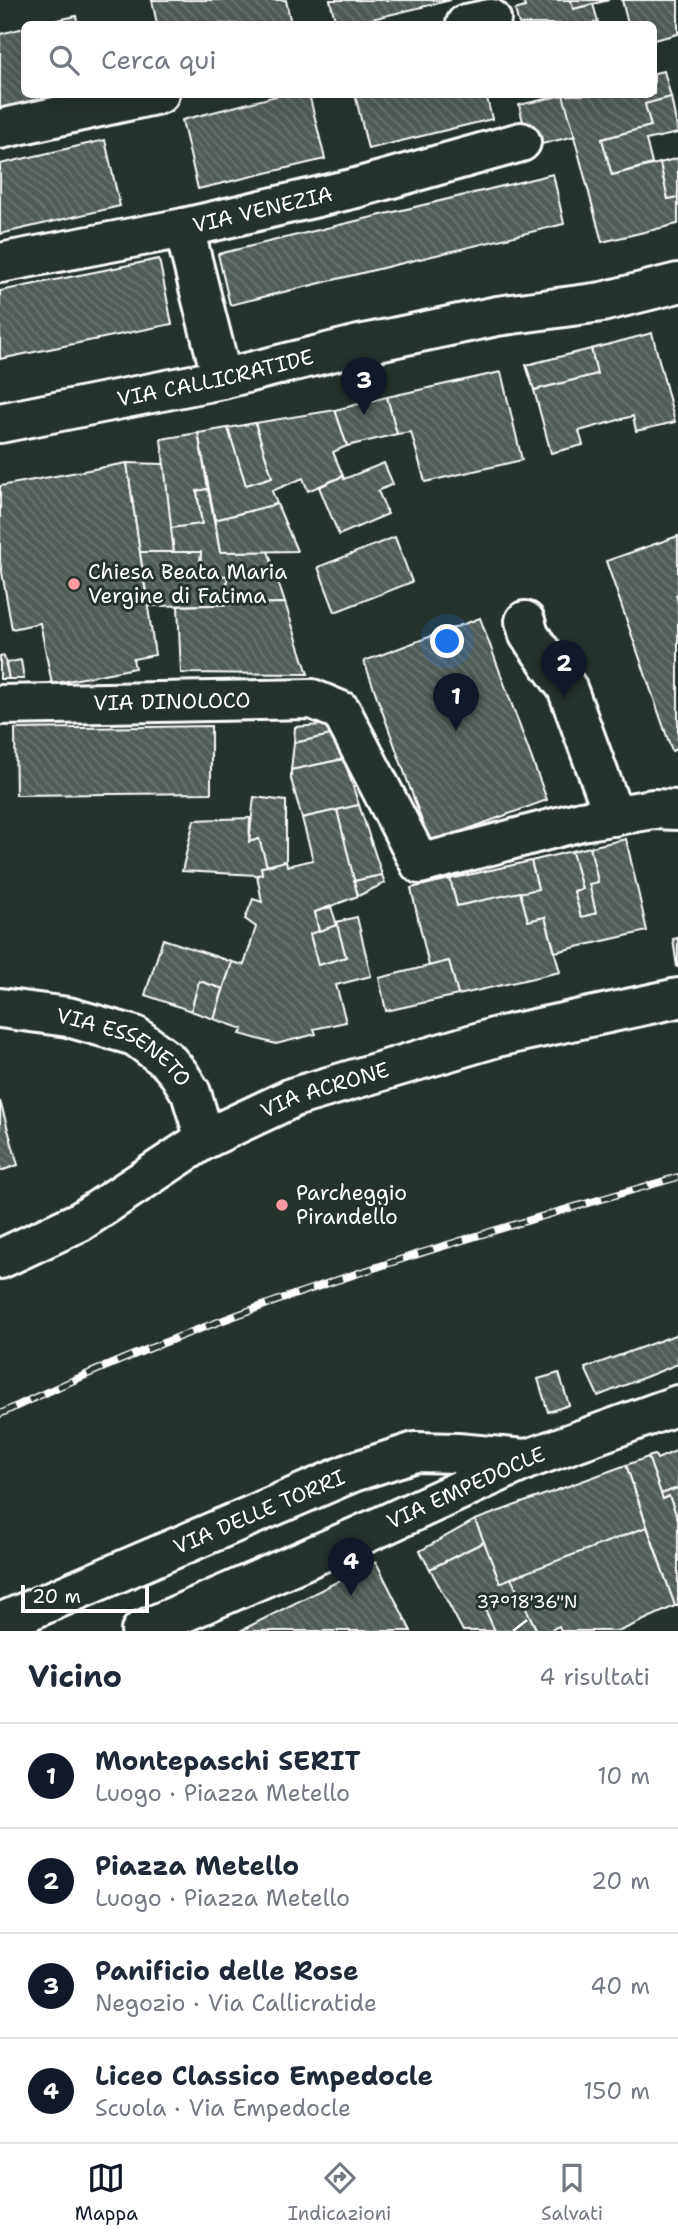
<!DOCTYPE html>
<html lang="it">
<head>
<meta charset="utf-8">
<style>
  :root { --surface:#fff; --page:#f2f2f3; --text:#1f2937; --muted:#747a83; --line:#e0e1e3; --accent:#111827 }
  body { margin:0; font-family:"Shantell Sans",sans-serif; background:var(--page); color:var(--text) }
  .scale { position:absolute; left:21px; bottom:18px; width:128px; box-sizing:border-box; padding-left:7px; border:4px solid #fff; border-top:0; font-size:19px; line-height:24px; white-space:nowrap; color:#fff; -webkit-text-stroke:5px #26332d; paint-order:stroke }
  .you { position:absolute; left:448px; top:642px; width:24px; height:24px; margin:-18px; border:5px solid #fff; border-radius:50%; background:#1a73e8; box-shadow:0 0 0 10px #1a73e833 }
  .badge { display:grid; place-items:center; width:46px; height:46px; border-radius:50%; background:var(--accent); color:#fff; font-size:23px; font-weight:700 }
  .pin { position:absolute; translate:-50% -58px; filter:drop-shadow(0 2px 4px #0008) }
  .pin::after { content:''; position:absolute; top:37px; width:24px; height:21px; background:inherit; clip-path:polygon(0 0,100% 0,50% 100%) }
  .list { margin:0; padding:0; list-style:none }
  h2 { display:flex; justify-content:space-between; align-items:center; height:91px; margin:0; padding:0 28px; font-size:30px }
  h2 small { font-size:23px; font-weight:400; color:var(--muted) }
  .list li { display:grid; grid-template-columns:46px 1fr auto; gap:21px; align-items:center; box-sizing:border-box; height:105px; padding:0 28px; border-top:2px solid var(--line) }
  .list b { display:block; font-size:26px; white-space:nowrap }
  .list p { margin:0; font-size:23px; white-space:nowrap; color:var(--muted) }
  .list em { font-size:23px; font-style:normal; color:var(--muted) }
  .icon { flex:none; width:38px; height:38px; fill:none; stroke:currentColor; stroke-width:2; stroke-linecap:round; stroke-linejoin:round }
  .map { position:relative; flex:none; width:678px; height:1631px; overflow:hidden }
  .search { position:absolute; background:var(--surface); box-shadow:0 7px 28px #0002; left:21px; right:21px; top:21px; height:77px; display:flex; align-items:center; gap:18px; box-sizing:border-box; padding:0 24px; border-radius:10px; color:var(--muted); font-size:26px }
  .sheet { height:511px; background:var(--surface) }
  nav { display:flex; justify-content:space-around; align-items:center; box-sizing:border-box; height:98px; border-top:2px solid var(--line); background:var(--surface); font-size:19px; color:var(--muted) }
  nav a { display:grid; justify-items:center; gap:4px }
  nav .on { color:var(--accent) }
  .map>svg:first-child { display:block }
</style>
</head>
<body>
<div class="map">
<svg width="678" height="1631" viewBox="0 0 678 1631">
  <defs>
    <pattern id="building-back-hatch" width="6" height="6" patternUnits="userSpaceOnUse" patternTransform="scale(1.75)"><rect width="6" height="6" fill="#515c57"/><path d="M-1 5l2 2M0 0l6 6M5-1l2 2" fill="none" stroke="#6b7470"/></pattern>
  </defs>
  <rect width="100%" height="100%" fill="#26332d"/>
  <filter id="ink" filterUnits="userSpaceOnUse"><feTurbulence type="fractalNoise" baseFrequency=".0143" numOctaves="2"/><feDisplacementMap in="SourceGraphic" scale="14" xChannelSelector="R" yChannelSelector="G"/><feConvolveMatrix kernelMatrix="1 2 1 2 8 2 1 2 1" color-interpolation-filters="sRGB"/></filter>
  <g filter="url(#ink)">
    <g fill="url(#building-back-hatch)" stroke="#fff" stroke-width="2">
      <polygon points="152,0 286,0 291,24 157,24"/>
      <polygon points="330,0 451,0 351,24 336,24"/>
      <polygon points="523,0 571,0 573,9 593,4 598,22 588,24 519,24 515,10 525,7"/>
      <polygon points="571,0 609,0 573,9"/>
      <polygon points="622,0 678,0 678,34 654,40 654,24 628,24"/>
      <polygon points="76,16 78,24 39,24"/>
      <polygon points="24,28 24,94 69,94 0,111 0,34"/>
      <polygon points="664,71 671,97 645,104 651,126 602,139 612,175 660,163 668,199 678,197 678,224 602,242 563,95 654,94 654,73"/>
      <polygon points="284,94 309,94 325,159 198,189 182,120"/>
      <polygon points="355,94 486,94 492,119 368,149"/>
      <polygon points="563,95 575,136 529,147 519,105"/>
      <polygon points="671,97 678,133 646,140 652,164 612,175 602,139 651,126 645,104"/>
      <polygon points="105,140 120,206 0,234 0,164"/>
      <polygon points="678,158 678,197 668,199 660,163"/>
      <polygon points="553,174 564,224 230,305 218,254"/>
      <polygon points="159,259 172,324 0,359 0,291"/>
      <polygon points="652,333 675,422 636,431 633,416 579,431 583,445 551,453 534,390 597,374 591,349"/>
      <polygon points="591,349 597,374 534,390 526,365"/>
      <polygon points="501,372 522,460 425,482 411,432 397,434 387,397"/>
      <polygon points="387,397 397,434 347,446 335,410"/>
      <polygon points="335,410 347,446 333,452 343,476 308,491 303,478 272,491 277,504 215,520 198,433 228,428 246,485 272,477 255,423"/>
      <polygon points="255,423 272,477 246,485 228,428"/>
      <polygon points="198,433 208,489 197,491 202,524 171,528 161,439"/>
      <polygon points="127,463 155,655 133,659 135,668 52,684 40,623 12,629 0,561 0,486"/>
      <polygon points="127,463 164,464 174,552 140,552"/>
      <polygon points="384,463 393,484 378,491 388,514 339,535 319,487 343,476 344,479"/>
      <polygon points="208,489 220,552 268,551 285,603 228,605 227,576 199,574 201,552 174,552 171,528 202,524 197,491"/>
      <polygon points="277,504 297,551 220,552 215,520"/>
      <polygon points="678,536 678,594 676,595 678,602 678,749 672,751 606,561"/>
      <polygon points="395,537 412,582 335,612 318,567"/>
      <polygon points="140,552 201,552 199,574 227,576 228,605 148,606"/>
      <polygon points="285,603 308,674 181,673 178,606"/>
      <polygon points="480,618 547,800 430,843 364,661"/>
      <polygon points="0,656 4,656 9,679 0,679"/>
      <polygon points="21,660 24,679 9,679 6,663"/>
      <polygon points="333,724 336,734 294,743 295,727"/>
      <polygon points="211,726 211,793 16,795 15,729"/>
      <polygon points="336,734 344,759 291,770 294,743"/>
      <polygon points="344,759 359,805 302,818 291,779 291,770"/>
      <polygon points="254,797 286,801 286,861 267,866 259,839 249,842"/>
      <polygon points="359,805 382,875 354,881 337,810"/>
      <polygon points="337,810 358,896 315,912 319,932 310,934 318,965 346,957 336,922 357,917 371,976 336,985 346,1022 314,1029 316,1034 276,1044 240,1034 243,1029 214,1019 232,962 244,965 256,927 245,919 253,899 262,902 257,875 262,874 261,867 267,866 286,861 287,866 313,860 302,818"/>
      <polygon points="250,818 249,842 259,839 267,866 261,867 262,874 257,875 182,871 194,820"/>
      <polygon points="626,839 647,931 555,952 545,917 528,921 520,892 538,889 531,861 572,851 582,889 574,891 581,917 596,913 589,884 598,882 590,847"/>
      <polygon points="590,847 598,882 589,884 596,913 581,917 574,891 582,889 572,851"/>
      <polygon points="531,861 538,889 457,906 450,879"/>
      <polygon points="382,875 385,883 358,896 354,881"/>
      <polygon points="450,879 457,906 520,892 528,921 545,917 560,972 458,995 449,961 429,966 411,888"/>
      <polygon points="331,907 337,925 319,932 315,912"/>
      <polygon points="337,925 346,957 318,965 310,934"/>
      <polygon points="678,938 678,967 677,967 673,939"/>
      <polygon points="163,939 232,962 223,989 199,981 191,1011 145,995"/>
      <polygon points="449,961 458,995 386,1011 379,978"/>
      <polygon points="199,981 223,989 214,1019 191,1011"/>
      <polygon points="0,1101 18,1165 0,1171"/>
      <polygon points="678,1334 678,1364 598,1396 585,1368"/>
      <polygon points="559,1373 569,1405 548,1412 538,1379"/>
      <polygon points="678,1450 678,1488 661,1494 648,1457 655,1455 657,1459"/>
      <polygon points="648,1457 663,1499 669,1496 678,1519 678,1606 675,1606 626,1465"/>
      <polygon points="626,1465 647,1527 500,1583 475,1520"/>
      <polygon points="678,1488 678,1519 669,1496 663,1499 661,1494"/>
      <polygon points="475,1520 484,1542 430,1569 420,1551"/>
      <polygon points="647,1527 675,1606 620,1631 561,1631 559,1626 549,1631 537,1631 511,1578"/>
      <polygon points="484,1542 500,1583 511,1578 519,1594 485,1609 495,1631 463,1631 430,1569"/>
      <polygon points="376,1562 411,1631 240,1631"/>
      <polygon points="519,1594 537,1631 495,1631 485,1609"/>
    </g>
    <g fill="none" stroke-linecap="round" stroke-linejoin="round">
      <g stroke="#fff" stroke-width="44">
        <g id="street">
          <polyline points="466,24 491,19"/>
          <polyline points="0,129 159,94"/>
          <polyline points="184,228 222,379"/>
          <path id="s1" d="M0,263L184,228L356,188L521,142"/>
          <polyline points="525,621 529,635 567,688 614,816"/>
          <path id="s2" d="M0,705L312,699L341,711L420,864L581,821L653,809L678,810"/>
          <path id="s3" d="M0,1008L68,1017L135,1036L167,1060L179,1074L191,1093L205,1139"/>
          <path id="s4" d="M0,1259L81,1221L205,1139L294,1097L497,1037L678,998"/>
          <path id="s5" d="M0,1623L353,1472L415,1452L457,1453L526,1459"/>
          <path id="s6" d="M141,1631L382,1526L528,1459L678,1405"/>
        </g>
      </g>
      <g stroke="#fff" stroke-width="44">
        <g id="secondary">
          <path id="s7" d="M0,423L222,379L359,345L497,316L602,302L678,283"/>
        </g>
      </g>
      <use href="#street" stroke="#26332d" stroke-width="38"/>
      <use href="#secondary" stroke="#26332d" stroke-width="38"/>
      <g stroke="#fff" stroke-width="8">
        <path id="rail" d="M0,1414C216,1310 448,1243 678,1177"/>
      </g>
      <use href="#rail" stroke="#26332d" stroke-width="5" stroke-dasharray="16" stroke-linecap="butt"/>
    </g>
  </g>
  <path fill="none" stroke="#fff" stroke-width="2.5" d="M513,1631L527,1620"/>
  <g fill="#ff9aa2" stroke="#26332d" stroke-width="2.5">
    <circle cx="74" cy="584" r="7"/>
    <circle cx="282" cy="1205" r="7"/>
  </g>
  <g text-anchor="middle" stroke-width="6" stroke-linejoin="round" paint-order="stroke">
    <g font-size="21" fill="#fff" stroke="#26332d">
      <text dy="7" stroke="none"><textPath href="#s1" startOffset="268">VIA VENEZIA</textPath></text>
      <text dy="7" stroke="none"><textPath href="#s7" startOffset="220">VIA CALLICRATIDE</textPath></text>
      <text dy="7" stroke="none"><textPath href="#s2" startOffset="172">VIA DINOLOCO</textPath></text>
      <text dy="7" stroke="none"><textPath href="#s3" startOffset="133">VIA ESSENETO</textPath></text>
      <text dy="7" stroke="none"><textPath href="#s4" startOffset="368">VIA ACRONE</textPath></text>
      <text dy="7" stroke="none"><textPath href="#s6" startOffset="355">VIA EMPEDOCLE</textPath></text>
      <text dy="7" stroke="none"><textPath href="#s5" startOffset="282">VIA DELLE TORRI</textPath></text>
    </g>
    <g font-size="21" fill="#fff" stroke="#26332d" text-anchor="start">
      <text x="88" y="579">Chiesa Beata Maria<tspan x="88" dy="24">Vergine di Fatima</tspan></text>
      <text x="296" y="1200">Parcheggio<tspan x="296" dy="24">Pirandello</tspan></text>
    </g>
  </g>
  <g font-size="18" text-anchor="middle" fill="#fff" stroke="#26332d" stroke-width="6" stroke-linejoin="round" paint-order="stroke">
    <text x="527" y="1608">37°18'36"N</text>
  </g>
</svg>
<div class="scale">20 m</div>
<div class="you"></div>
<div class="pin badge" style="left:456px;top:731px">1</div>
<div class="pin badge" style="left:564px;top:698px">2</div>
<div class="pin badge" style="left:364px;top:415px">3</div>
<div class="pin badge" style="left:351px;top:1596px">4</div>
<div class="search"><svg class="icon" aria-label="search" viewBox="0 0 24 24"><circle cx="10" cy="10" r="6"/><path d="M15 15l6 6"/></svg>Cerca qui</div>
</div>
<section class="sheet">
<h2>Vicino<small>4 risultati</small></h2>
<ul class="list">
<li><span class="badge">1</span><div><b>Montepaschi SERIT</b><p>Luogo · Piazza Metello</p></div><em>10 m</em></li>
<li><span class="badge">2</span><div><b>Piazza Metello</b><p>Luogo · Piazza Metello</p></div><em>20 m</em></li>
<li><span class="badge">3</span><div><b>Panificio delle Rose</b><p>Negozio · Via Callicratide</p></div><em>40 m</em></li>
<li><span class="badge">4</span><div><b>Liceo Classico Empedocle</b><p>Scuola · Via Empedocle</p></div><em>150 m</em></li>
</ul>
</section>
<nav>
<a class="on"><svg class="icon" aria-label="map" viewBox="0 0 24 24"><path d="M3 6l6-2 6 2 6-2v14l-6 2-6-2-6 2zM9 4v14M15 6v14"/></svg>Mappa</a>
<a><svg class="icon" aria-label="directions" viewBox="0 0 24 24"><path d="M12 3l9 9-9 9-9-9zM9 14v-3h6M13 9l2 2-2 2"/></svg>Indicazioni</a>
<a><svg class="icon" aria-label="saved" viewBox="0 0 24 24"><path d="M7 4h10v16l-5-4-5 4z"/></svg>Salvati</a>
</nav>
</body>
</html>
